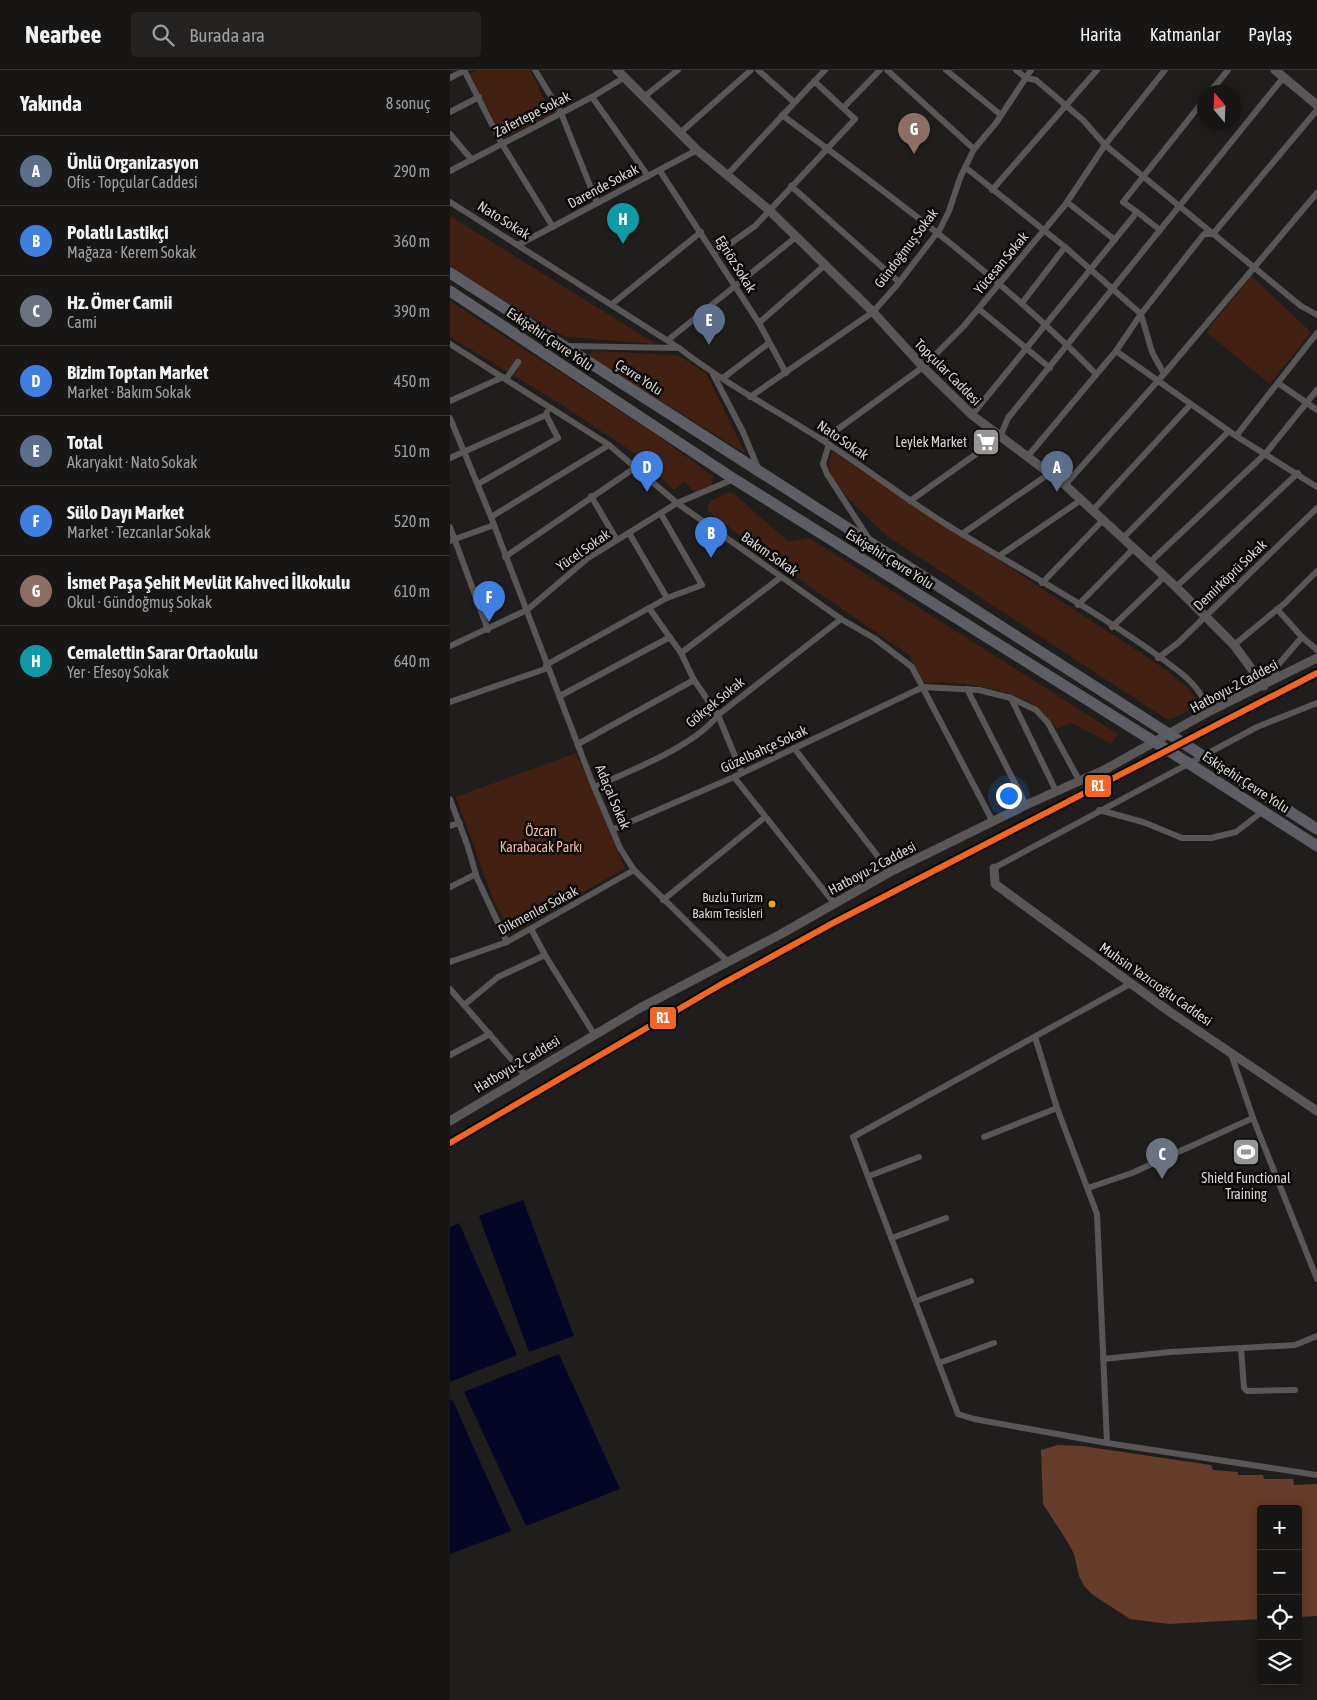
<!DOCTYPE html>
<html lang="tr">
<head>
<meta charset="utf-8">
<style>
  :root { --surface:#181615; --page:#252322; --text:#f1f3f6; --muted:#9f9fa0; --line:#363534; --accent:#2563eb }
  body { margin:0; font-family:"Asap Condensed",sans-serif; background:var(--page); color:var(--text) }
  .controls { position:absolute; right:15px; bottom:15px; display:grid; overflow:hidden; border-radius:5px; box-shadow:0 2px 12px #0003 }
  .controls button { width:45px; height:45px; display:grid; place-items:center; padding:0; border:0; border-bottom:1px solid var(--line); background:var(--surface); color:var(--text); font:25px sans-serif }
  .compass { position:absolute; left:747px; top:15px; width:45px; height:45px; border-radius:50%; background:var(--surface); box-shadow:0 2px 12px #0003; rotate:341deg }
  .you { position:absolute; left:558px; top:725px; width:18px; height:18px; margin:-12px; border:4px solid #fff; border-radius:50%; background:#1a73e8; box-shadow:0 0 0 8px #1a73e833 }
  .badge { display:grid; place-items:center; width:32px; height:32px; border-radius:50%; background:var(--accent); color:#fff; font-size:16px; font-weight:700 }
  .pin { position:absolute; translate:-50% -41px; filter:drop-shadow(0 1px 2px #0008) }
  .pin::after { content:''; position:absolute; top:26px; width:18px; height:15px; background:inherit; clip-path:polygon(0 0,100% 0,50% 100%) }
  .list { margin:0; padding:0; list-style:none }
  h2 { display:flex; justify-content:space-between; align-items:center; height:65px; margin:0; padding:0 20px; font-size:21px }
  h2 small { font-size:16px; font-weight:400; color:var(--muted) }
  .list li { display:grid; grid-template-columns:32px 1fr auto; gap:15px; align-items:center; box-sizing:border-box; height:70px; padding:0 20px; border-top:1px solid var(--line) }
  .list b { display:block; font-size:19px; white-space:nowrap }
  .list p { margin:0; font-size:16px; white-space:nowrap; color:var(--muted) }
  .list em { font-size:16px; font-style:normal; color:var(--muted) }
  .icon { flex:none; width:28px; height:28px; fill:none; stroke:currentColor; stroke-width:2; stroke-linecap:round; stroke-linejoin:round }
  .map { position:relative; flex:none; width:867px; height:1630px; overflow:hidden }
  header { display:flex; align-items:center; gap:30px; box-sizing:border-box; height:70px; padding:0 25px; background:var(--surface); border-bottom:1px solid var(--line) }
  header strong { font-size:24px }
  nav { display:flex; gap:28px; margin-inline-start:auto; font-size:18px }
  .search { width:350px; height:45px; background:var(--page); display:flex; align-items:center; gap:12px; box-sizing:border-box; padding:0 18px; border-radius:5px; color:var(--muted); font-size:19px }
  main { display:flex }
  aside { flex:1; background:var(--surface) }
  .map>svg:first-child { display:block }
</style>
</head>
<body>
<header>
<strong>Nearbee</strong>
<div class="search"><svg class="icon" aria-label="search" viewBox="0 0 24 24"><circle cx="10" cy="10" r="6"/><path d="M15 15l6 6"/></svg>Burada ara</div>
<nav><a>Harita</a><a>Katmanlar</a><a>Paylaş</a></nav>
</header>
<main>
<aside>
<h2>Yakında<small>8 sonuç</small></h2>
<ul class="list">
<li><span class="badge" style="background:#5c6f8a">A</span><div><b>Ünlü Organizasyon</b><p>Ofis · Topçular Caddesi</p></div><em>290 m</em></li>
<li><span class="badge" style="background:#3f7fe0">B</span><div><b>Polatlı Lastikçi</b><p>Mağaza · Kerem Sokak</p></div><em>360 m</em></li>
<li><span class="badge" style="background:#6b7280">C</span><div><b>Hz. Ömer Camii</b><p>Cami</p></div><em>390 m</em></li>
<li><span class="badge" style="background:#3f7fe0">D</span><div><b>Bizim Toptan Market</b><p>Market · Bakım Sokak</p></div><em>450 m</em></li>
<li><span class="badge" style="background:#5c6f8a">E</span><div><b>Total</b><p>Akaryakıt · Nato Sokak</p></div><em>510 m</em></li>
<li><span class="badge" style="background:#3f7fe0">F</span><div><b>Sülo Dayı Market</b><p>Market · Tezcanlar Sokak</p></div><em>520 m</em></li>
<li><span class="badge" style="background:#8d6e63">G</span><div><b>İsmet Paşa Şehit Mevlüt Kahveci İlkokulu</b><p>Okul · Gündoğmuş Sokak</p></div><em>610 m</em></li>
<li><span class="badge" style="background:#0f9aa8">H</span><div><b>Cemalettin Sarar Ortaokulu</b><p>Yer · Efesoy Sokak</p></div><em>640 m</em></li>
</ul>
</aside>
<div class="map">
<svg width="867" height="1630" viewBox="0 0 867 1630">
  <rect width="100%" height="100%" fill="#201e1c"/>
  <g fill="#422113">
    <polygon points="26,0 80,0 101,45 53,68 20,4"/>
    <polygon points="0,146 206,274 115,267 0,199"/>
    <polygon points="801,206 861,262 820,314 756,262"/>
    <polygon points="0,231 201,361 263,406 262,416 246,423 234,411 224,420 189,386 109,333 0,267"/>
    <polygon points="143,281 227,285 256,303 295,383 138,286"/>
    <path d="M382,381L715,599L736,616L745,628C741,642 731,645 718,650L440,468C424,454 382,417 379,397C378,392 381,385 382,381Z"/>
    <path d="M277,423L284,424L339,472L359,468L668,664L661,674L622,653L607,659C601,652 595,644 588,638C565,619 504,609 475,613L459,585L327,494L258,441L257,436L261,431Z"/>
    <polygon points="126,683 175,798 63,863 44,832 6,727"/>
  </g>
  <polygon fill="#663c2a" points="608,1375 632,1376 761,1395 763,1400 788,1402 788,1405 813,1405 814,1409 843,1409 844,1415 867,1414 867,1546 848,1547 848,1439 811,1439 811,1549 719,1554 680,1549 643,1525 634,1516 629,1506 624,1484 617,1471 593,1434 591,1380"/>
  <g fill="#050525">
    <polygon points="73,1130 124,1266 79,1282 29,1146"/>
    <polygon points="9,1153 67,1285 0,1312 0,1157"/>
    <polygon points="109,1284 170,1419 76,1456 14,1322"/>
    <polygon points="2,1329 61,1461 0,1484 0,1330"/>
  </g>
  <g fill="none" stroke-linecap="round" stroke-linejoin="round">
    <g stroke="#585656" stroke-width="6">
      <polyline points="14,0 52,74 103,157"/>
      <polyline points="85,0 111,43 147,133"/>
      <polyline points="308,0 344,32"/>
      <polyline points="437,0 524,79"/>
      <polyline points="496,0 551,45"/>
      <polyline points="566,0 576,8 586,10 633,50 655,75 851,236 867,245"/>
      <polyline points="0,8 15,0"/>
      <polyline points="364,11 393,38"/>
      <polyline points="760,22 778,0"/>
      <polyline points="195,26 228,0"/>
      <polyline points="142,27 198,106"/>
      <polyline points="0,42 29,27"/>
      <path d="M332,45C441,126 551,207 646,304"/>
      <polyline points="230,63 301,0"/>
      <polyline points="0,64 22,90"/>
      <polyline points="515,97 615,177 691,244 702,282 714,304"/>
      <polyline points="0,101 142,27 175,7"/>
      <polyline points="210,101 309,253 336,303"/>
      <polyline points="277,105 375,0"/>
      <polyline points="341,116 449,212"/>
      <polyline points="542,120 647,0"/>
      <path d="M0,132L229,278C274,313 324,339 372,370C418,399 460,433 507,461C581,506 663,550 731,603C743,613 757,627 756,643"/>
      <polyline points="617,132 665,170"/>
      <polyline points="687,142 710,160"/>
      <polyline points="70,174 247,80"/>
      <polyline points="264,182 277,176 305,156 405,49 393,38 430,0"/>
      <polyline points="572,233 615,177"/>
      <polyline points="162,234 251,162"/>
      <polyline points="529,239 600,298"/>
      <polyline points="309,253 375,195"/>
      <polyline points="218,270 346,167"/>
      <polyline points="0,274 159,375 227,433 391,549 424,568 462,597 543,752"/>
      <polyline points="117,276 229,278"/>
      <polyline points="666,281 786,366 867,417"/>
      <polyline points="263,304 293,362 308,398"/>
      <polyline points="273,308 319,273"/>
      <polyline points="56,309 68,292"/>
      <polyline points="828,313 867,340"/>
      <polyline points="300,327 423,242 447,215 490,159 499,141 510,108 524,79 546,53 581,0"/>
      <polyline points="0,331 53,307"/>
      <polyline points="522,345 679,152 687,142 673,132 754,30"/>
      <polyline points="0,348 41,447 142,712 170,778 184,800 277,891"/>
      <polyline points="786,366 867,263"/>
      <polyline points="373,370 473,297 513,257 615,135 655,75 715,0"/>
      <polyline points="379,374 373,394 377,404 419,469"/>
      <polyline points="578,386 666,281 691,244 754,164 763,164 867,40"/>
      <polyline points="0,388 96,345 97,342"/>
      <polyline points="28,414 108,368 96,345"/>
      <polyline points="615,415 714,304 867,123"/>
      <polyline points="141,426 167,470"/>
      <polyline points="460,431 550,367 558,348 833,8"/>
      <polyline points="643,440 740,335"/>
      <polyline points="41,447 159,375"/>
      <polyline points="0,457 38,560"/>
      <polyline points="179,463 217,528"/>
      <polyline points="512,464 600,403"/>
      <polyline points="673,468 779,361"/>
      <polyline points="0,471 44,455"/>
      <polyline points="549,486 631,430"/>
      <polyline points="55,487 186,397"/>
      <polyline points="699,493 816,383 867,320"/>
      <polyline points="592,513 654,449"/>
      <polyline points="726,517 848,403"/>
      <polyline points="628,535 684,478"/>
      <polyline points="199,538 231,583 244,610 268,645 292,703"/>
      <polyline points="662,557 715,506"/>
      <polyline points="852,567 867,580"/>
      <polyline points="784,575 835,533 867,501"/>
      <polyline points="0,576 77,540 138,488 227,433 284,409"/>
      <polyline points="231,583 331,507"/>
      <polyline points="708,588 728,573 867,438"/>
      <polyline points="96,595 217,528 252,515 211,444"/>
      <polyline points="823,611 828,595 852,567 827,539"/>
      <polyline points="517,619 576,735"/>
      <polyline points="110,626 220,567"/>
      <polyline points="561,628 606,721"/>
      <polyline points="0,632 98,598"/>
      <polyline points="128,674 244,610"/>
      <polyline points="344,678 440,802"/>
      <polyline points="284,707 384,833"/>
      <path d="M144,717C180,701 245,676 268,645L391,549"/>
      <polyline points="0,729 17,774 27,808 57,872"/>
      <polyline points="649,740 693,752 732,768 761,768 786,762 813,741"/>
      <polyline points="0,756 10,753"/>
      <polyline points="164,759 284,707 473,617 529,620 561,628 586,640 598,653 629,710"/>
      <polyline points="544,798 807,657 867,633"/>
      <polyline points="0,817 26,804"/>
      <polyline points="213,830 315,747"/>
      <polyline points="81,859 95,885 144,964"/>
      <polyline points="0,892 57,872 184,800"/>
      <polyline points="680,914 403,1067 508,1344 524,1349 657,1373 867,1405"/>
      <polyline points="0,919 75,1005"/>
      <polyline points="14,935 48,907 95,885"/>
      <polyline points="585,967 607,1038 647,1144 657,1373"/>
      <polyline points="780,981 803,1048 867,1209"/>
      <polyline points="0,985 40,964"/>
      <polyline points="534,1067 607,1038"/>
      <polyline points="419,1106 469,1087"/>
      <polyline points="638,1118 682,1103 803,1048"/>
      <polyline points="442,1168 496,1148"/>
      <polyline points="466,1231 521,1211"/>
      <polyline points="791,1278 794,1318 797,1321 845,1320"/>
      <polyline points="653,1289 720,1282 845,1275 867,1266"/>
      <polyline points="489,1293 544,1273"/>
    </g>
    <g stroke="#585656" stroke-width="9">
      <polyline points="167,0 247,80 319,140 423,242 473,297 522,345 615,415 726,517 784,575 814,616"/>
      <polyline points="825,0 867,35"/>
      <polyline points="544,798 545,814 720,942 867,1041"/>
      <polyline points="0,1051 190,938 331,864 440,802 576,735 656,699 756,643 867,588"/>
    </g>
    <g stroke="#5d5e65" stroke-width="11">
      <polyline points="0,203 867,759"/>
      <polyline points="0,221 284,409 743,696 867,776"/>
    </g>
    <g stroke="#090807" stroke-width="10">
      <polyline id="rail-1" points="0,1073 270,915 383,853 867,603"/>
    </g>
    <use href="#rail-1" stroke="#f26522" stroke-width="6"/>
  </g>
  <defs>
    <g id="supermarket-square" transform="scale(1.4375)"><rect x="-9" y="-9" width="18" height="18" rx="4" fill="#989694" stroke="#090807"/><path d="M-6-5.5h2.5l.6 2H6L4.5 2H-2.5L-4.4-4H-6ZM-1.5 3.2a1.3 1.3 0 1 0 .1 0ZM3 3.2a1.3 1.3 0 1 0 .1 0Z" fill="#fff"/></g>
    <g id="stadium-square" transform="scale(1.4375)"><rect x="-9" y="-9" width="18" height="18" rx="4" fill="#989694" stroke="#090807"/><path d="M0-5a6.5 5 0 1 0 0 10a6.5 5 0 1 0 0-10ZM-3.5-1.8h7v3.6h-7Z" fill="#fff"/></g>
  </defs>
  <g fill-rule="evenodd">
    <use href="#supermarket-square" x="536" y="372"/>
    <use href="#stadium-square" x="796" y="1082"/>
  </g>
  <circle fill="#f7a600" stroke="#090807" stroke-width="2" cx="322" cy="834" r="4.5"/>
  <g text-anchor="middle" stroke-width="5" stroke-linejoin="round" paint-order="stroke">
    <g font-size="13" fill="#d9d6d5" stroke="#090807" text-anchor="end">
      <text x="313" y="832">Buzlu Turizm<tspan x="313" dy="16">Bakım Tesisleri</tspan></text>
    </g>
    <g font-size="14" fill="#d9d6d5" stroke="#090807">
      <text transform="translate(82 44) rotate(-27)" y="5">Zafertepe Sokak</text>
      <text transform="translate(153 116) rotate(-28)" y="5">Darende Sokak</text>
      <text transform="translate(54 150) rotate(32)" y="5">Nato Sokak</text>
      <text transform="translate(456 178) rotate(-53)" y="5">Gündoğmuş Sokak</text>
      <text transform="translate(551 193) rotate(-50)" y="5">Yücesan Sokak</text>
      <text transform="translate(286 194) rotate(58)" y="5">Eğriöz Sokak</text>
      <text transform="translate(100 269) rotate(34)" y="5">Eskişehir Çevre Yolu</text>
      <text transform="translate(498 302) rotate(45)" y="5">Topçular Caddesi</text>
      <text transform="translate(189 307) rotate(33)" y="5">Çevre Yolu</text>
      <text transform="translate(393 370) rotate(34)" y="5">Nato Sokak</text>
      <text transform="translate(133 480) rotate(-35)" y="5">Yücel Sokak</text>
      <text transform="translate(320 484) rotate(35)" y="5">Bakım Sokak</text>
      <text transform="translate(440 489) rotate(32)" y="5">Eskişehir Çevre Yolu</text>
      <text transform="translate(780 505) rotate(-44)" y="5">Demirköprü Sokak</text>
      <text transform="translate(784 616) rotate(-28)" y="5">Hatboyu-2 Caddesi</text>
      <text transform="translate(265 632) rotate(-39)" y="5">Gökçek Sokak</text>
      <text transform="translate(314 679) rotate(-25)" y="5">Güzelbahçe Sokak</text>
      <text transform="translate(796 712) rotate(33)" y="5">Eskişehir Çevre Yolu</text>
      <text transform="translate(163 727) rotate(67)" y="5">Adaçal Sokak</text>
      <text transform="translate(422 798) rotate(-28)" y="5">Hatboyu-2 Caddesi</text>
      <text transform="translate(88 840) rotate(-28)" y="5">Dikmenler Sokak</text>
      <text transform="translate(706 914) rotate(35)" y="5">Muhsin Yazıcıoğlu Caddesi</text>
      <text transform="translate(67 994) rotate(-31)" y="5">Hatboyu-2 Caddesi</text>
    </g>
    <g font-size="14" fill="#d9d6d5" stroke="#090807" text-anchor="end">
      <text x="517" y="377">Leylek Market</text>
      <text x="796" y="1113" text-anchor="middle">Shield Functional<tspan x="796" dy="16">Training</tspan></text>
    </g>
    <g font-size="14" fill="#f7b79c" stroke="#090807">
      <text x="91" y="766">Özcan<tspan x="91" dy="16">Karabacak Parkı</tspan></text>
    </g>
  </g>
  <g stroke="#090807" stroke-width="2">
    <rect x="634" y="704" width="28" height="24" rx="5" fill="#f26522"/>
    <rect x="199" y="936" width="28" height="24" rx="5" fill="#f26522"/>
  </g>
  <g font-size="14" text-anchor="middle" font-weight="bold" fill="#fff">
    <text x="648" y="721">R1</text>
    <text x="213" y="953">R1</text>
  </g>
</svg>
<div class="controls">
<button>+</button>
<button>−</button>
<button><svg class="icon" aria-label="locate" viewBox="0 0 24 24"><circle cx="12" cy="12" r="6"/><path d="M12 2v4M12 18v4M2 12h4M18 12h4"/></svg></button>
<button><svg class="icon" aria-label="layers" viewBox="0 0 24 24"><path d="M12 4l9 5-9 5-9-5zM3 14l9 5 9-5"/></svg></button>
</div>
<svg class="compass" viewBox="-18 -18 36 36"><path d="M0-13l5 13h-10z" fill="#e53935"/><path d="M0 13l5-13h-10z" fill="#9f9fa0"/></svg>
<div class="you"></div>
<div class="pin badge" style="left:607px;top:422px;background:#5c6f8a">A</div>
<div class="pin badge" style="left:261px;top:488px;background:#3f7fe0">B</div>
<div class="pin badge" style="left:712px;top:1109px;background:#6b7280">C</div>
<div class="pin badge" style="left:197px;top:422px;background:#3f7fe0">D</div>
<div class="pin badge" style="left:259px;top:275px;background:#5c6f8a">E</div>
<div class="pin badge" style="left:39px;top:552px;background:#3f7fe0">F</div>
<div class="pin badge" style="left:464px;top:84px;background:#8d6e63">G</div>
<div class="pin badge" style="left:173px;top:174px;background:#0f9aa8">H</div>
</div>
</main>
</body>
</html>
